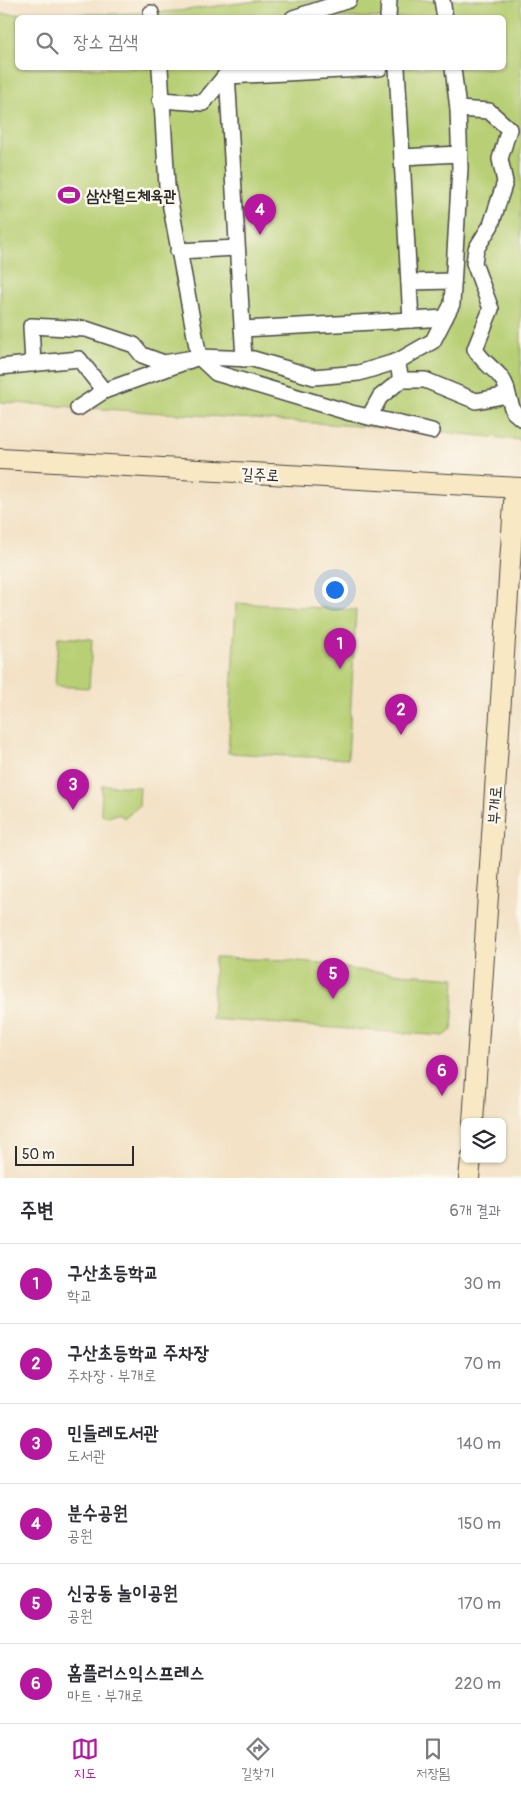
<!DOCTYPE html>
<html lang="ko">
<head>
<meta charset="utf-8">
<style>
  :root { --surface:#fff; --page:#f2f2f3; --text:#2b2b33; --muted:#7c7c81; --line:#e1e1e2; --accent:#b5179e }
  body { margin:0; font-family:Pangolin,"Poor Story",sans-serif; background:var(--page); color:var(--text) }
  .controls { position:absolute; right:15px; bottom:15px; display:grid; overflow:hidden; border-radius:8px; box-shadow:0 1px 4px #0004 }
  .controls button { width:45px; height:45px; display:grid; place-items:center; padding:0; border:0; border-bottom:1px solid var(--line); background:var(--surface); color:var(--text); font:25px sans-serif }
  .scale { position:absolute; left:15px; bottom:12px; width:119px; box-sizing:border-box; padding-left:5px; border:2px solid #2b2b2b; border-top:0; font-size:14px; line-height:18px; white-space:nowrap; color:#2b2b2b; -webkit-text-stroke:4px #fbf7ec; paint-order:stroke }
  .you { position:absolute; left:334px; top:589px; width:18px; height:18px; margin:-12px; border:4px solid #fff; border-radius:50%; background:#1a73e8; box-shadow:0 0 0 8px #1a73e833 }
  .badge { display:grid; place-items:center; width:32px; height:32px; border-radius:50%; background:var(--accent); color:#fff; font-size:16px; font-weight:700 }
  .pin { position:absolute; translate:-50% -41px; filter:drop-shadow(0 1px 2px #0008) }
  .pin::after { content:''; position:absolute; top:26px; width:18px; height:15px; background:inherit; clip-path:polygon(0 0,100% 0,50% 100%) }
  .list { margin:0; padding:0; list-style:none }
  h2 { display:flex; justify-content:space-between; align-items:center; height:65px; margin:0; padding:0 20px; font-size:21px }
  h2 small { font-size:16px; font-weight:400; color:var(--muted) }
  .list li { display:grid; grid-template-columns:32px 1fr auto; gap:15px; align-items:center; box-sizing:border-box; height:80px; padding:0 20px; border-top:1px solid var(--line) }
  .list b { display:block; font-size:19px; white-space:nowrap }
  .list p { margin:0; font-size:16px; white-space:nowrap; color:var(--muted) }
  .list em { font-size:16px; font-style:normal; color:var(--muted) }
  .icon { flex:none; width:28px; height:28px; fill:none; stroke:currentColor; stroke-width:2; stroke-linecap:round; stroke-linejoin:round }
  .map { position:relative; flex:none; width:521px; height:1178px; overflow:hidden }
  .search { position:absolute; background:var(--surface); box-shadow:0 1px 4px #0004; left:15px; right:15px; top:15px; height:55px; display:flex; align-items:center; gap:12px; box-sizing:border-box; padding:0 18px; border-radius:8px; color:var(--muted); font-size:19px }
  .sheet { height:545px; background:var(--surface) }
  nav { display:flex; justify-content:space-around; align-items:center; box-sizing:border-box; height:70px; border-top:1px solid var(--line); background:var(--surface); font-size:14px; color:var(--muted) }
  nav a { display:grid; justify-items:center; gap:2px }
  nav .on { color:var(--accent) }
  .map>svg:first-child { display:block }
</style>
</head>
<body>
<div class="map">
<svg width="521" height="1178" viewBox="0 0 521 1178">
  <rect width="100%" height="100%" fill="#fbf7ec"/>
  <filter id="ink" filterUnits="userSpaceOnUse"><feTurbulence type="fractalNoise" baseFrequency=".02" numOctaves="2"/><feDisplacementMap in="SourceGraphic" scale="10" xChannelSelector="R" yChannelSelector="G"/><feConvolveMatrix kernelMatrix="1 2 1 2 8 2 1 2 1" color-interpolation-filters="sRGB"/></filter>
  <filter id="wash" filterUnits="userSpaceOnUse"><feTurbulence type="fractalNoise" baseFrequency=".0096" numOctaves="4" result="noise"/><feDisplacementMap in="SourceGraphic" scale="20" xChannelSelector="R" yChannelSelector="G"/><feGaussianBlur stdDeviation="1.12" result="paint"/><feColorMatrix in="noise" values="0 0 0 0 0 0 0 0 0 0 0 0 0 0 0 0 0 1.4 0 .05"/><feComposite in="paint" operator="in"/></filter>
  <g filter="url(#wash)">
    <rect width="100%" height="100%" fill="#f3e2c6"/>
    <g fill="#b8cf74" stroke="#727d50" fill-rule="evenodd">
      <path d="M264,0H521V440L432,431L0,402V14H115L178,11ZM18,18H504V68H18Z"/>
      <polygon points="236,603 356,610 348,759 228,753"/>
      <polygon points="58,637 92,639 89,688 55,686"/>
      <polygon points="102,785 140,787 139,806 125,818 118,814 108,817 103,816 101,812"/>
      <polygon points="215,958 289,960 330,964 356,970 455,978 452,1030 444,1036 212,1019"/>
    </g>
  </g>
  <g filter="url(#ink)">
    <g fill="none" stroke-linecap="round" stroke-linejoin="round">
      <g stroke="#494642" stroke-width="18">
        <g id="street">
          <polyline points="442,0 445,18"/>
          <polyline points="151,13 152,18"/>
          <polyline points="293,18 349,0"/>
          <polyline points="388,18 389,0"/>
          <polyline points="227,73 244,359"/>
          <polyline points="227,76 380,68"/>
          <polyline points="160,100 203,103 229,71"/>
          <path d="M458,109L489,111L509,129L500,159L505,182L491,225L476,249L474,263L491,309L475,349C486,369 505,371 508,395"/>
          <polyline points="402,157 459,154"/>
          <polyline points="178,251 237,248"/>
          <polyline points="409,282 453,281"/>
          <polyline points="411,320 445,318"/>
          <polyline points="242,329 411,320 397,68"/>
          <polyline points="199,357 216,373 351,413 432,431"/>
          <polyline points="33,364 31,326 86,329 134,345 142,355 164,363 199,357 253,359 314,377 359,373 398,361 433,341 452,304 460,168 458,109 453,68"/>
          <polyline points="0,367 79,359 104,391 78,408"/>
          <polyline points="401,380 425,380 476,401 508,395 513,411 521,418"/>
          <polyline points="104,391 199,357 167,186 160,68"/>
          <polyline points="369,417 380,397 401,380 399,370"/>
        </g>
      </g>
      <g stroke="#494642" stroke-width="22">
        <g id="secondary">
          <polyline points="0,459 521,488"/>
          <polyline points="473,1122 515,488"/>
          <polyline points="469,1178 471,1159"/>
        </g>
      </g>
      <use href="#street" stroke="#fff" stroke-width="15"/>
      <use href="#secondary" stroke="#f8e8c3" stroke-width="20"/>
    </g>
  </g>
  <defs>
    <g id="stadium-bare" transform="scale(1.725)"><path d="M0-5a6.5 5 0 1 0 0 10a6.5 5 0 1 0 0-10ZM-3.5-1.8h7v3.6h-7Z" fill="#b5179e" stroke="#fbf7ec" stroke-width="2.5" paint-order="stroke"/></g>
  </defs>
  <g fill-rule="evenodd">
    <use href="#stadium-bare" x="69" y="195"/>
  </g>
  <g text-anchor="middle" stroke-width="5" stroke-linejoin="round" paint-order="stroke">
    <g font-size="16" font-weight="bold" fill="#2b2b2b" stroke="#fbf7ec" text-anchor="start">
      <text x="86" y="201">삼산월드체육관</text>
    </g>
    <g font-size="16" fill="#2b2b2b" stroke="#fbf7ec">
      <text transform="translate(260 474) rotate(3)" y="6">길주로</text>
      <text transform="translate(494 805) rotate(-86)" y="6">부개로</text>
    </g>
  </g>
</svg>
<div class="controls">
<button><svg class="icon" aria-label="layers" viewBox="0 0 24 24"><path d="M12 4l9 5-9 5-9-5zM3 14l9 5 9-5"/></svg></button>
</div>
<div class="scale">50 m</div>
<div class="you"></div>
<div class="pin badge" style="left:340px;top:669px">1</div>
<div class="pin badge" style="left:401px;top:735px">2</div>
<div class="pin badge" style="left:73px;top:810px">3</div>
<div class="pin badge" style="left:260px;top:235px">4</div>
<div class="pin badge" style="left:333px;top:999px">5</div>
<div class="pin badge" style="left:442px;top:1096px">6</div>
<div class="search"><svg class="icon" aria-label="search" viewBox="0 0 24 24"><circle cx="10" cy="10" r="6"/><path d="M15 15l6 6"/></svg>장소 검색</div>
</div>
<section class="sheet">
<h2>주변<small>6개 결과</small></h2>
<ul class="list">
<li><span class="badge">1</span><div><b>구산초등학교</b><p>학교</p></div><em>30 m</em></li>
<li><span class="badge">2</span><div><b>구산초등학교 주차장</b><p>주차장 · 부개로</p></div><em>70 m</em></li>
<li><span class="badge">3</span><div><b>민들레도서관</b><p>도서관</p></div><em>140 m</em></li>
<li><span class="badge">4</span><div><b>분수공원</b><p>공원</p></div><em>150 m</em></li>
<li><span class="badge">5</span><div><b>신궁동 놀이공원</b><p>공원</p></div><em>170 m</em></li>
<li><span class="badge">6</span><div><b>홈플러스익스프레스</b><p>마트 · 부개로</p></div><em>220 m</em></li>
</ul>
</section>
<nav>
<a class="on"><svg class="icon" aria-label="map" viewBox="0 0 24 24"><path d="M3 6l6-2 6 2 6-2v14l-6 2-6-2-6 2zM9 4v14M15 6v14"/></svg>지도</a>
<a><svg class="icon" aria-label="directions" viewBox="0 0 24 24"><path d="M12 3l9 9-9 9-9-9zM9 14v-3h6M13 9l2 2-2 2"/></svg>길찾기</a>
<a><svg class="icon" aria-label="saved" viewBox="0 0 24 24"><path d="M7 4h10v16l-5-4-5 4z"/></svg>저장됨</a>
</nav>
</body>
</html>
